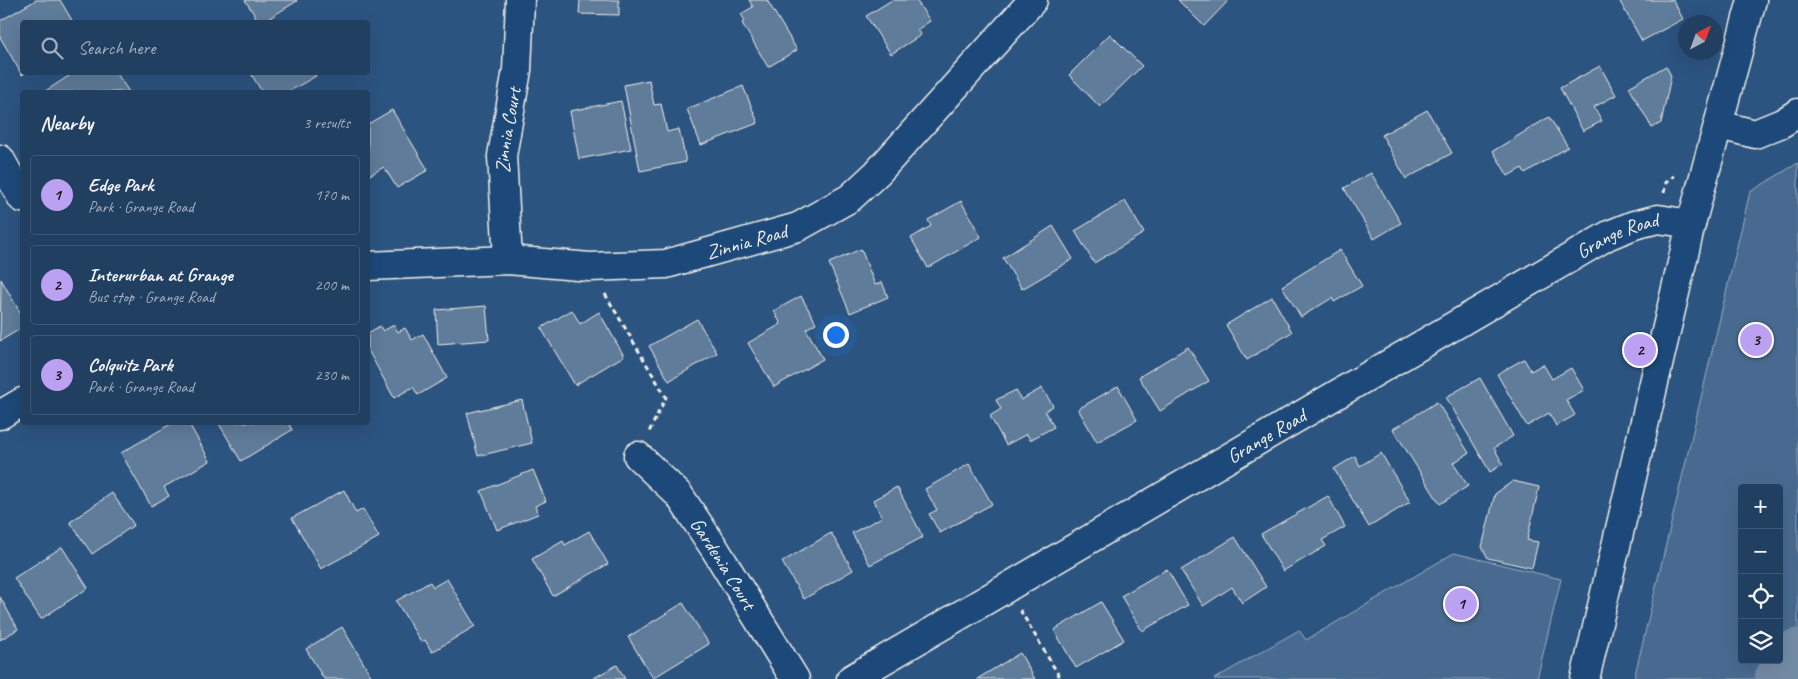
<!DOCTYPE html>
<html lang="en">
<head>
<meta charset="utf-8">
<style>
  :root { --surface:#213f61; --page:#2d4a6a; --text:#f1f3f6; --muted:#a2afbd; --line:#3e5876; --accent:#bca0f2 }
  body { margin:0; font-family:Caveat,sans-serif; background:var(--page); color:var(--text) }
  .controls { position:absolute; right:15px; bottom:15px; display:grid; overflow:hidden; border-radius:5px; box-shadow:0 5px 20px #0002 }
  .controls button { width:45px; height:45px; display:grid; place-items:center; padding:0; border:0; border-bottom:1px solid var(--line); background:var(--surface); color:var(--text); font:25px sans-serif }
  .compass { position:absolute; left:1678px; top:15px; width:45px; height:45px; border-radius:50%; background:var(--surface); box-shadow:0 5px 20px #0002; rotate:41deg }
  .you { position:absolute; left:835px; top:334px; width:18px; height:18px; margin:-12px; border:4px solid #fff; border-radius:50%; background:#1a73e8; box-shadow:0 0 0 8px #1a73e833 }
  .badge { display:grid; place-items:center; width:32px; height:32px; border-radius:50%; background:var(--accent); color:#111; font-size:16px; font-weight:700 }
  .pin { position:absolute; translate:-50% -50%; border:2px solid #fff; box-shadow:0 1px 5px #0006 }
  .list { margin:0; padding:0; list-style:none }
  h2 { display:flex; justify-content:space-between; align-items:center; height:65px; margin:0; padding:0 20px; font-size:21px }
  h2 small { font-size:16px; font-weight:400; color:var(--muted) }
  .list li { display:grid; grid-template-columns:32px 1fr auto; gap:15px; align-items:center; box-sizing:border-box; height:80px; margin:0 10px 10px; padding:0 10px; border:1px solid var(--line); border-radius:5px }
  .list b { display:block; font-size:19px; white-space:nowrap }
  .list p { margin:0; font-size:16px; white-space:nowrap; color:var(--muted) }
  .list em { font-size:16px; font-style:normal; color:var(--muted) }
  .icon { flex:none; width:28px; height:28px; fill:none; stroke:currentColor; stroke-width:2; stroke-linecap:round; stroke-linejoin:round }
  .map { position:relative; flex:none; width:1798px; height:679px; overflow:hidden }
  .search { position:absolute; background:var(--surface); box-shadow:0 5px 20px #0002; left:20px; top:20px; width:350px; height:55px; display:flex; align-items:center; gap:12px; box-sizing:border-box; padding:0 18px; border-radius:5px; color:var(--muted); font-size:19px }
  .panel { position:absolute; background:var(--surface); box-shadow:0 5px 20px #0002; left:20px; top:90px; width:350px; height:335px; border-radius:5px }
  .map>svg:first-child { display:block }
</style>
</head>
<body>
<div class="map">
<svg width="1798" height="679" viewBox="0 0 1798 679">
  <rect width="100%" height="100%" fill="#2c5481"/>
  <filter id="ink" filterUnits="userSpaceOnUse"><feTurbulence type="fractalNoise" baseFrequency=".02" numOctaves="2"/><feDisplacementMap in="SourceGraphic" scale="10" xChannelSelector="R" yChannelSelector="G"/><feConvolveMatrix kernelMatrix="1 2 1 2 8 2 1 2 1" color-interpolation-filters="sRGB"/></filter>
  <g filter="url(#ink)">
    <g fill="#496b90" stroke="#9eaebc" fill-rule="evenodd">
      <path d="M1798,163V679H1634L1750,192ZM1742,488H1779V660H1742Z"/>
      <polygon points="1454,553 1561,579 1537,679 1214,679 1299,630 1306,640"/>
    </g>
    <g fill="none" stroke-linecap="round" stroke-linejoin="round">
      <polyline stroke="#738ca6" stroke-width="49" points="1779,679 1798,653"/>
    </g>
    <g fill="#5e7b9a" stroke="#f4f1e8">
      <polygon points="36,0 60,0 73,22 22,22 22,72 27,72 22,75 0,37 0,21"/>
      <polygon points="245,0 296,0 297,1 263,22 259,22"/>
      <polygon points="580,0 619,0 619,15 579,14"/>
      <polygon points="749,0 767,0 797,50 768,67 742,23 745,21 741,14 753,7"/>
      <polygon points="892,0 916,0 930,21 917,30 921,35 891,54 866,16"/>
      <polygon points="1178,0 1229,0 1204,26"/>
      <polygon points="1619,0 1673,0 1683,19 1642,41"/>
      <polygon points="1110,34 1142,66 1100,107 1069,75"/>
      <polygon points="1600,66 1616,95 1594,107 1602,121 1583,131 1560,88"/>
      <polygon points="1666,66 1671,76 1661,123 1652,128 1629,87"/>
      <polygon points="75,72 116,72 129,92 44,92"/>
      <polygon points="250,72 313,72 316,76 288,92 262,92"/>
      <polygon points="649,80 654,105 661,104 667,132 679,129 686,162 640,171 624,85"/>
      <polygon points="743,86 758,123 701,145 687,109"/>
      <polygon points="621,101 631,149 579,159 570,111"/>
      <polygon points="392,110 428,170 397,188 384,167 368,176 368,124"/>
      <polygon points="1427,110 1452,153 1406,179 1382,135"/>
      <polygon points="1549,117 1568,147 1525,173 1522,168 1508,176 1493,151"/>
      <polygon points="1371,173 1401,223 1374,239 1344,188"/>
      <polygon points="961,201 981,237 928,268 911,238 931,226 928,220"/>
      <polygon points="1125,201 1144,233 1094,263 1075,231"/>
      <polygon points="1053,226 1073,259 1022,289 1003,258"/>
      <polygon points="861,249 875,285 882,282 888,297 850,313 829,263"/>
      <polygon points="1340,250 1362,286 1334,302 1332,298 1301,317 1282,286"/>
      <polygon points="1,279 22,316 22,328 0,341"/>
      <polygon points="801,296 816,323 806,329 823,359 774,387 748,343 781,324 774,311"/>
      <polygon points="1272,297 1292,332 1247,360 1226,325"/>
      <polygon points="486,306 489,340 438,344 436,310"/>
      <polygon points="572,310 580,324 599,312 624,356 575,385 541,328"/>
      <polygon points="697,319 717,353 669,381 649,346"/>
      <polygon points="394,325 398,332 405,328 412,340 423,334 447,378 418,395 413,387 394,398 368,350 368,333 380,326 383,331"/>
      <polygon points="1188,347 1209,381 1160,411 1139,377"/>
      <polygon points="1524,359 1531,371 1543,364 1552,379 1571,368 1584,390 1566,400 1575,415 1556,426 1549,413 1527,426 1497,374"/>
      <polygon points="1480,378 1513,436 1494,448 1503,464 1490,472 1446,397"/>
      <polygon points="1118,386 1137,420 1097,442 1078,409"/>
      <polygon points="1042,388 1053,406 1045,411 1054,427 1030,440 1027,434 1006,445 990,416 1001,409 996,400 1016,390 1021,400"/>
      <polygon points="522,400 532,443 478,456 467,413"/>
      <polygon points="1437,402 1469,453 1453,463 1468,486 1440,504 1393,429"/>
      <polygon points="174,422 188,422 210,461 164,487 169,496 151,506 121,453"/>
      <polygon points="218,422 288,422 292,430 241,461"/>
      <polygon points="1381,453 1410,502 1369,527 1334,469 1355,456 1360,466"/>
      <polygon points="969,464 992,504 940,533 929,514 937,510 925,489"/>
      <polygon points="533,470 546,501 535,506 538,514 497,530 481,491"/>
      <polygon points="1513,481 1539,487 1527,540 1538,542 1532,568 1488,558 1482,547 1495,494"/>
      <polygon points="897,487 923,537 870,565 852,533 882,517 873,500"/>
      <polygon points="344,490 356,513 363,509 379,537 321,569 292,518"/>
      <polygon points="112,493 134,525 92,554 70,522"/>
      <polygon points="1328,496 1345,527 1322,540 1326,546 1283,571 1261,534"/>
      <polygon points="589,531 608,564 553,596 532,559 563,541 565,545"/>
      <polygon points="831,533 853,570 804,599 782,562"/>
      <polygon points="1235,537 1266,587 1242,603 1232,587 1203,606 1181,570"/>
      <polygon points="62,547 88,588 41,619 14,578"/>
      <polygon points="1167,569 1188,605 1142,631 1121,596"/>
      <polygon points="447,579 475,626 432,652 425,640 421,642 396,601 430,582 433,587"/>
      <polygon points="0,597 18,629 0,640"/>
      <polygon points="1101,602 1124,640 1076,668 1054,630"/>
      <polygon points="683,603 709,644 653,678 628,637"/>
      <polygon points="342,627 373,679 324,679 306,649"/>
      <polygon points="1020,653 1035,679 977,679"/>
      <polygon points="617,665 625,679 592,679"/>
    </g>
    <g fill="none" stroke-linecap="round" stroke-linejoin="round">
      <g stroke="#f4f1e8" stroke-width="31">
        <g id="street">
          <polyline points="1719,125 1755,134 1782,123 1798,113"/>
          <polyline points="0,159 22,198"/>
          <path id="s1" d="M508,260L502,156L517,70L520,0"/>
          <path id="s2" d="M368,266L508,260L590,267L666,264L798,227L850,198L877,173L1033,0"/>
          <polyline points="0,415 22,402"/>
          <path id="s3" d="M638,456L679,495L715,549L795,679"/>
          <path id="s4" d="M851,679L1609,235L1634,225L1658,219L1691,224"/>
        </g>
      </g>
      <g stroke="#f4f1e8" stroke-width="31">
        <polyline id="secondary" points="1585,679 1691,224 1752,0"/>
      </g>
      <g stroke="#f4f1e8" stroke-width="3" stroke-dasharray="5 4" stroke-linecap="butt">
        <polyline points="1664,193 1666,182 1674,176"/>
        <polyline points="605,294 666,397 649,432"/>
        <polyline points="1020,610 1061,679"/>
      </g>
      <use href="#street" stroke="#1f4a7a" stroke-width="28"/>
      <use href="#secondary" stroke="#1f4a7a" stroke-width="28"/>
    </g>
  </g>
  <g text-anchor="middle" stroke-width="4.5" stroke-linejoin="round" paint-order="stroke">
    <g font-size="20" fill="#f4f1e8" stroke="#1f4a7a">
      <text dy="7" stroke="none"><textPath href="#s1" startOffset="130">Zinnia Court</textPath></text>
      <text dy="7" stroke="none"><textPath href="#s4" startOffset="886">Grange Road</textPath></text>
      <text dy="7" stroke="none"><textPath href="#s2" startOffset="382">Zinnia Road</textPath></text>
      <text dy="7" stroke="none"><textPath href="#s4" startOffset="481">Grange Road</textPath></text>
      <text dy="7" stroke="none"><textPath href="#s3" startOffset="138">Gardenia Court</textPath></text>
    </g>
  </g>
</svg>
<div class="controls">
<button>+</button>
<button>−</button>
<button><svg class="icon" aria-label="locate" viewBox="0 0 24 24"><circle cx="12" cy="12" r="6"/><path d="M12 2v4M12 18v4M2 12h4M18 12h4"/></svg></button>
<button><svg class="icon" aria-label="layers" viewBox="0 0 24 24"><path d="M12 4l9 5-9 5-9-5zM3 14l9 5 9-5"/></svg></button>
</div>
<svg class="compass" viewBox="-18 -18 36 36"><path d="M0-13l5 13h-10z" fill="#e53935"/><path d="M0 13l5-13h-10z" fill="#a2afbd"/></svg>
<div class="you"></div>
<div class="pin badge" style="left:1461px;top:604px">1</div>
<div class="pin badge" style="left:1640px;top:350px">2</div>
<div class="pin badge" style="left:1756px;top:340px">3</div>
<div class="search"><svg class="icon" aria-label="search" viewBox="0 0 24 24"><circle cx="10" cy="10" r="6"/><path d="M15 15l6 6"/></svg>Search here</div>
<section class="panel">
<h2>Nearby<small>3 results</small></h2>
<ul class="list">
<li><span class="badge">1</span><div><b>Edge Park</b><p>Park · Grange Road</p></div><em>170 m</em></li>
<li><span class="badge">2</span><div><b>Interurban at Grange</b><p>Bus stop · Grange Road</p></div><em>200 m</em></li>
<li><span class="badge">3</span><div><b>Colquitz Park</b><p>Park · Grange Road</p></div><em>230 m</em></li>
</ul>
</section>
</div>
</body>
</html>
